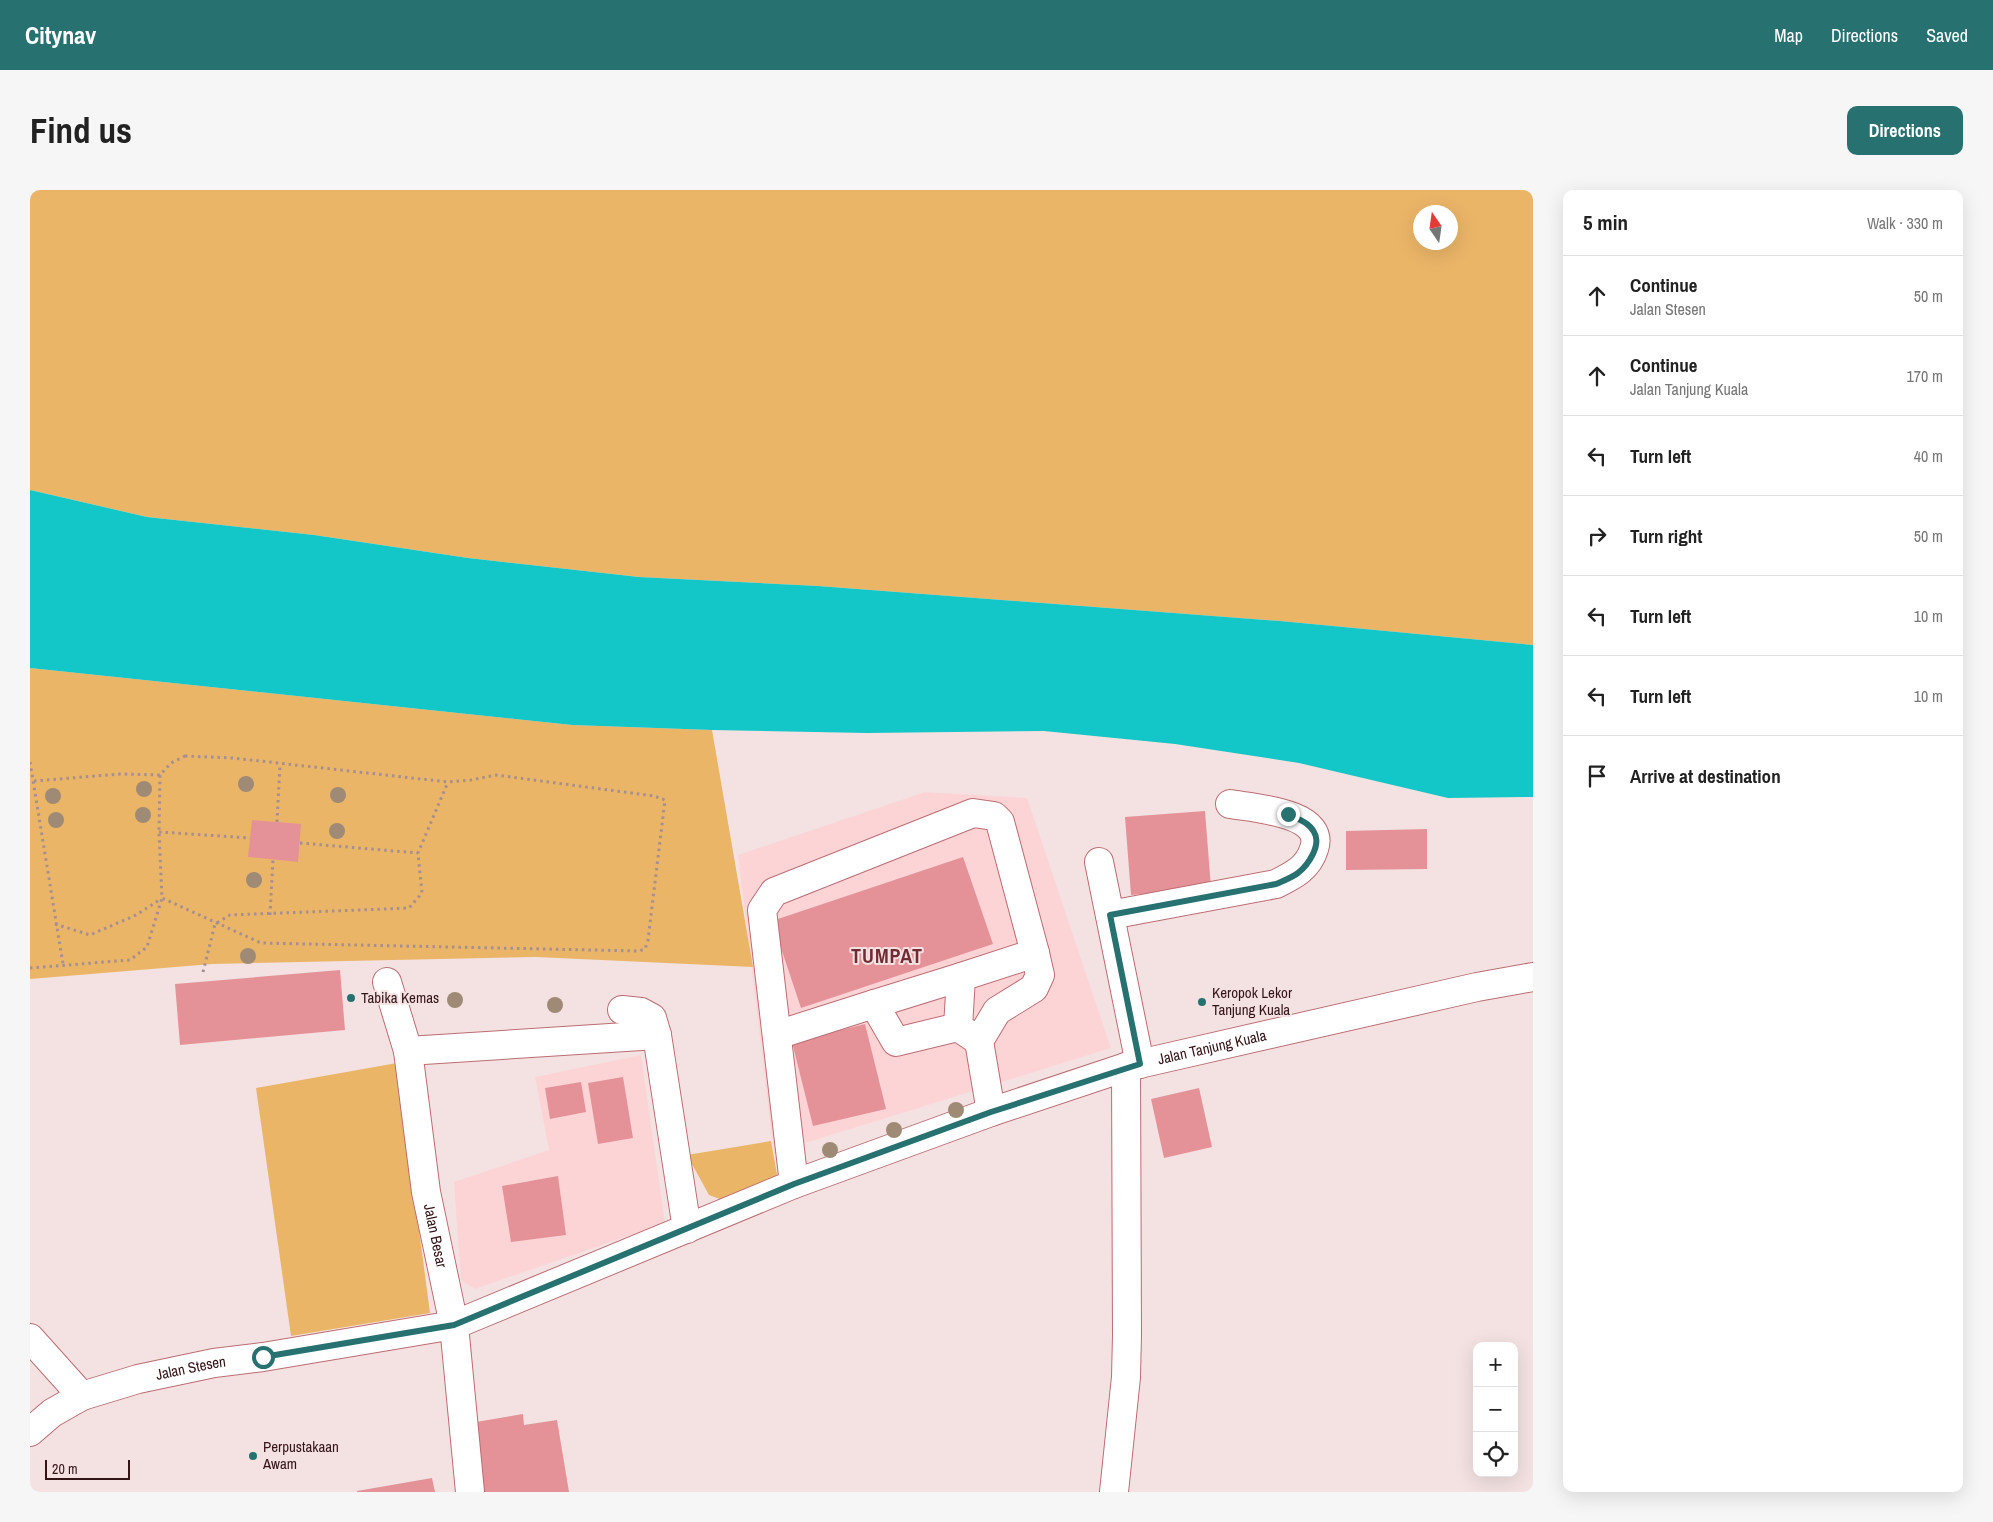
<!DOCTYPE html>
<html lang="en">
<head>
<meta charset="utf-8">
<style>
  :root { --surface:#fff; --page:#f6f6f6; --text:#222; --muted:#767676; --line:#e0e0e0; --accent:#277171 }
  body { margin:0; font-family:"Archivo Narrow",sans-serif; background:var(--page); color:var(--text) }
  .controls { position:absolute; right:15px; bottom:15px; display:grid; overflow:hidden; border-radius:10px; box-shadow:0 5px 20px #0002 }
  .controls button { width:45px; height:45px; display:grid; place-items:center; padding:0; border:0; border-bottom:1px solid var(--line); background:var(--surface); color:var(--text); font:25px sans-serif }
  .compass { position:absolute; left:1383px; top:15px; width:45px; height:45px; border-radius:50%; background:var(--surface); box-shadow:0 5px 20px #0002; rotate:347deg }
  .scale { position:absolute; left:15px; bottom:12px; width:85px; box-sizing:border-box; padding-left:5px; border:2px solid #331417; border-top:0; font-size:14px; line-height:18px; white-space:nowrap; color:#331417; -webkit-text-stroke:4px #f4e2e2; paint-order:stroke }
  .stop { position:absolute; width:15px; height:15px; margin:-11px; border:4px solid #277171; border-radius:50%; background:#fff }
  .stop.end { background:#277171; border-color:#fff; box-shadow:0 1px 5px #0008 }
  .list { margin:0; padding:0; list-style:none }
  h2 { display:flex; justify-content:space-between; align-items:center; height:65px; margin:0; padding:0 20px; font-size:21px }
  h2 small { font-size:16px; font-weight:400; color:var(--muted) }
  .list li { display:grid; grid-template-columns:32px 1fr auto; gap:15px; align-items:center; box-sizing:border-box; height:80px; padding:0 20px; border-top:1px solid var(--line) }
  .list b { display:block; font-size:19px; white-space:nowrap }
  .list p { margin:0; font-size:16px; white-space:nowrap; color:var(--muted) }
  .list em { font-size:16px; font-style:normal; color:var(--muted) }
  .icon { flex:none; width:28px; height:28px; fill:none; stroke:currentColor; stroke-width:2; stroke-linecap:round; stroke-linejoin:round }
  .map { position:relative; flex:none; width:1503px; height:1302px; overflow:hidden; border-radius:10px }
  header { display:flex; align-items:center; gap:30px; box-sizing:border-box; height:70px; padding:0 25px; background:var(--accent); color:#fff }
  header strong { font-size:24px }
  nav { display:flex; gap:28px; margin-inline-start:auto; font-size:18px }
  .intro { display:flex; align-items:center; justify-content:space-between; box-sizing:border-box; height:120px; padding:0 30px }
  h1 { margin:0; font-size:35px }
  .button { padding:12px 22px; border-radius:10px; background:var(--accent); color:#fff; font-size:18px; font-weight:700 }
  main { display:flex; gap:30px; padding:0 30px }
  aside { flex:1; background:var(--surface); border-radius:10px; box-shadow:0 5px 20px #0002 }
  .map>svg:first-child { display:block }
</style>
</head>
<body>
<header>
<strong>Citynav</strong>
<nav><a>Map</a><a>Directions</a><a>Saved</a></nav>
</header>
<div class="intro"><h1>Find us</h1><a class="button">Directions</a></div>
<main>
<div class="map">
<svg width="1503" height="1302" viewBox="0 0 1503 1302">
  <rect width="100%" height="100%" fill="#f4e2e2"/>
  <g fill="#fcd4d6">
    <polygon points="895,602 997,608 1081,858 759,958 744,964 708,665"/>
    <polygon points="611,865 635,1033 445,1099 431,1090 424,992 519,960 505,887"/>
  </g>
  <g fill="#ebb568" fill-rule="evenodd">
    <path d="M0,0H1503V455L1250,431L788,396L609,387L438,368L284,345L117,327L0,300ZM1390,22H1420V52H1390Z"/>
    <polygon points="0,478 542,535 682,540 723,777 506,767 182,774 0,789"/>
    <polygon points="367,873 400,1123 261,1146 226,898"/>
    <polygon points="741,951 748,990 695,1011 679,1005 657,965"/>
  </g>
  <polygon fill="#13c6c7" points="0,300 117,327 284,345 438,368 609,387 788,396 1250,431 1503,455 1503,607 1418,608 1269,573 1145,554 1014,541 837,543 682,540 542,535 0,478"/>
  <g fill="#e49298">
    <polygon points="1175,621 1181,698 1101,705 1095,627"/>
    <polygon points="222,630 271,634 268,672 218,667"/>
    <polygon points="1397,639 1397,679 1316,680 1316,641"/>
    <polygon points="933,667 963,754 771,818 742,731"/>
    <polygon points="310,780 315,840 150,855 145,794"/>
    <polygon points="835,834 856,919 783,936 762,852"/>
    <polygon points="593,887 603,948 568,954 558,893"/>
    <polygon points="551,892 556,922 520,929 515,898"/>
    <polygon points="1169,898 1182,957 1134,968 1121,909"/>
    <polygon points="528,986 536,1045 481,1052 472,996"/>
    <polygon points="493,1224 494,1235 527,1230 539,1302 452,1302 440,1233"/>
    <polygon points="402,1288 405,1302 327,1302 327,1301"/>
  </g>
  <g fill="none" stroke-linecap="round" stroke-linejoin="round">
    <g stroke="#bb6d73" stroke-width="30">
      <g id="minor">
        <polyline points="1069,672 1110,874"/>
        <path d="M1080,725L1246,694C1264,685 1278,678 1284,659C1297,622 1222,618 1200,614"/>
        <path id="s1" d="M357,792L378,861L396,1002L424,1135L440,1302"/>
        <polyline points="844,814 931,787"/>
        <polyline points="592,820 611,822 622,828 627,845 657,1039"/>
        <polyline points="928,837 931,787 1005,763"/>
        <polyline points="747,845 844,814 866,852 928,837 949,851"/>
        <polyline points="378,861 627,845"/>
        <polyline points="764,994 732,720 744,702 943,623 964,626 970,632 1005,763 1010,785 1004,798 967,821 949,851 961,922"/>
        <polyline points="0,1148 52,1206"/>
        <path id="s2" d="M0,1242L22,1223L52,1206L108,1189L184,1173L233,1167L424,1135L764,994L961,922L1096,877L1447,797L1503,787"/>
        <polyline points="1084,1302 1096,1187 1097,1145 1096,877"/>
      </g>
    </g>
    <g stroke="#a68f90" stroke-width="3" stroke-dasharray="2.5 4" stroke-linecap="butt">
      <polygon points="155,566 203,568 418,592 441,590 466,585 624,606 635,610 618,750 615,759 609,761 231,753 132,708 129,642 130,585 141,573"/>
      <polyline points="0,572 33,774"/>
      <polyline points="4,591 90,584 130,585"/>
      <polyline points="247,632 250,575"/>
      <polyline points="129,642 220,648"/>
      <polyline points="270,653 388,663"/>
      <polyline points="240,725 243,669"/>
      <polyline points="25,734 60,745 106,725 131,709"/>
      <polyline points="0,778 100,770 117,757 132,708"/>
      <polyline points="173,782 185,734 200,725 379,718 392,703 388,663 418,592"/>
    </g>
    <use href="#minor" stroke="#fff" stroke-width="28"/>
  </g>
  <g fill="#9f8a76">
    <circle cx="216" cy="594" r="8"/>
    <circle cx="114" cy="599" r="8"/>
    <circle cx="308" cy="605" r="8"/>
    <circle cx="23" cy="606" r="8"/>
    <circle cx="113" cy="625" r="8"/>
    <circle cx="26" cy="630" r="8"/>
    <circle cx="307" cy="641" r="8"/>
    <circle cx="224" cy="690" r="8"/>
    <circle cx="218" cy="766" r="8"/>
    <circle cx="425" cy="810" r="8"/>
    <circle cx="525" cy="815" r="8"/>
    <circle cx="926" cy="920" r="8"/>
    <circle cx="864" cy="940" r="8"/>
    <circle cx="800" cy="960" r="8"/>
  </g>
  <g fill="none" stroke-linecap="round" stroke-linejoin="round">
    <path stroke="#277171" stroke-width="6" d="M233,1167L424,1135L764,994L961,922L1110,874L1080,725L1246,694C1253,691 1261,688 1268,683C1278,675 1292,655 1284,642C1279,632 1267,629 1258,624"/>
  </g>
  <g fill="#277171" stroke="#f4e2e2" stroke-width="2">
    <circle cx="321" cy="808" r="5"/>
    <circle cx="1172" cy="812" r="5"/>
    <circle cx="223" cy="1266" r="5"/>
  </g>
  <g text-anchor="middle" stroke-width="4" stroke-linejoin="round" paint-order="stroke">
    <g font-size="15" fill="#331417" stroke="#f4e2e2" text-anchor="start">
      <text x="1182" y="808">Keropok Lekor<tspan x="1182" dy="17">Tanjung Kuala</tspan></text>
      <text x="331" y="813">Tabika Kemas</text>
      <text x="233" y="1262">Perpustakaan<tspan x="233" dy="17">Awam</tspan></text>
    </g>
    <g font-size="15" fill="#331417" stroke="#f4e2e2">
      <text dy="5" stroke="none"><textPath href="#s2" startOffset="1251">Jalan Tanjung Kuala</textPath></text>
      <text dy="5" stroke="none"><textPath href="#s1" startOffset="259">Jalan Besar</textPath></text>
      <text dy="5" stroke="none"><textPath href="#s2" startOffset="176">Jalan Stesen</textPath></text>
    </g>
    <g font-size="20" font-weight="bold" letter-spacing="1" fill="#722b34" stroke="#f4e2e2">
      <text x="857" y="773">TUMPAT</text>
    </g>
  </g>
</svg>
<div class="controls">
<button>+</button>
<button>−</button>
<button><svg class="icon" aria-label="locate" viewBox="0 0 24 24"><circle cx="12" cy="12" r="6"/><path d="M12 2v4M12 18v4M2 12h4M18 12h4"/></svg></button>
</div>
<svg class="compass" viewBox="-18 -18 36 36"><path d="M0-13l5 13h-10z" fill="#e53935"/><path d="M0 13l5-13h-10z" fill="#767676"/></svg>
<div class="scale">20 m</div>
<div class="stop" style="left:233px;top:1167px"></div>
<div class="stop end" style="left:1258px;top:624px"></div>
</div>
<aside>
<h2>5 min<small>Walk · 330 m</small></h2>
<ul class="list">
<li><svg class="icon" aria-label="ahead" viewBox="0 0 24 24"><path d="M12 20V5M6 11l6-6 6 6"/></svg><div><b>Continue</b><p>Jalan Stesen</p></div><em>50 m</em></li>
<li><svg class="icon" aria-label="ahead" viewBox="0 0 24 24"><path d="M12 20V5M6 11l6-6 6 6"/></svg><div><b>Continue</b><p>Jalan Tanjung Kuala</p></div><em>170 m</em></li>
<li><svg class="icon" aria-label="left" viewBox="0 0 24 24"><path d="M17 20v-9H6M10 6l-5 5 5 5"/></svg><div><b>Turn left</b></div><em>40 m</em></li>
<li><svg class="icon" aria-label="right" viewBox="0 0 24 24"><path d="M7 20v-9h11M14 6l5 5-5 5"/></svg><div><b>Turn right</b></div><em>50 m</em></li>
<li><svg class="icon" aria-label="left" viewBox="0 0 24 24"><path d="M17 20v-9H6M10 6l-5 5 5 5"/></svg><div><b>Turn left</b></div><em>10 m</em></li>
<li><svg class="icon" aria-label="left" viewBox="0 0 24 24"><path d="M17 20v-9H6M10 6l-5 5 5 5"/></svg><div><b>Turn left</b></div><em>10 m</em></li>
<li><svg class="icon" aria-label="arrive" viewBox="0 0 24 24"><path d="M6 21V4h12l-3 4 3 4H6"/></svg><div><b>Arrive at destination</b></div></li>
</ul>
</aside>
</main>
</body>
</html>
